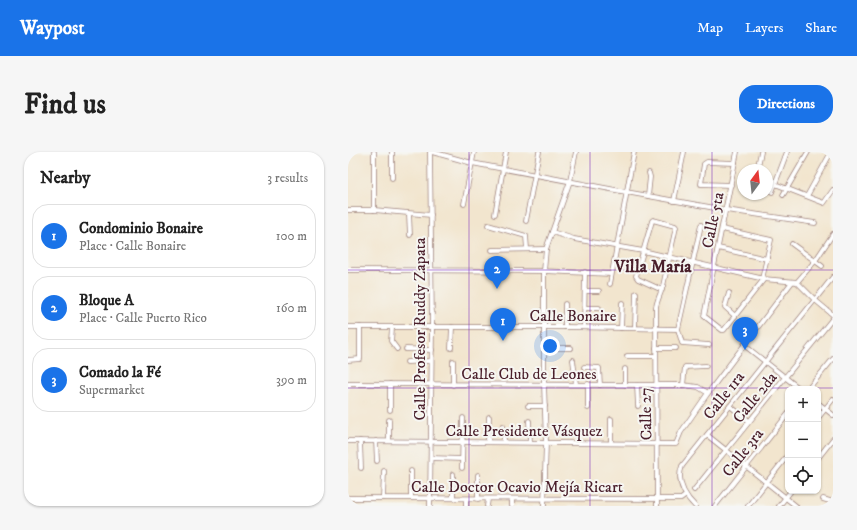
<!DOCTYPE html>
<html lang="en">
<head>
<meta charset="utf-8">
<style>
  :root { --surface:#fff; --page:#f6f6f6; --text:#222; --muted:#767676; --line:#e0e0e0; --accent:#1a73e8 }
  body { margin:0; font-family:"IM FELL DW Pica",serif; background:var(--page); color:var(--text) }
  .controls { position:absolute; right:12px; bottom:12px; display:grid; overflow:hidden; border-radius:8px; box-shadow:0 1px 3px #0004 }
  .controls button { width:36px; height:36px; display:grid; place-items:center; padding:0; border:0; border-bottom:1px solid var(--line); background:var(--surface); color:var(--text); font:20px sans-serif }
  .compass { position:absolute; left:389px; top:12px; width:36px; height:36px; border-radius:50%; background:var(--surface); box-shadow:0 1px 3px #0004; rotate:15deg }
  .you { position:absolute; left:202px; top:194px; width:14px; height:14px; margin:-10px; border:3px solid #fff; border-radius:50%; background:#1a73e8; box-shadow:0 0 0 6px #1a73e833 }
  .badge { display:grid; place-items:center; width:26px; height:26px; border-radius:50%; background:var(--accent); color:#fff; font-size:13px; font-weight:700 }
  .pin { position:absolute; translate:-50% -33px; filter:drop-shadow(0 1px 2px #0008) }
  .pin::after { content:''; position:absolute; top:21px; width:14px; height:12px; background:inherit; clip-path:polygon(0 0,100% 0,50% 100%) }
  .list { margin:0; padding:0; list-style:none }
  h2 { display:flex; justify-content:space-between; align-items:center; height:52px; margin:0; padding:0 16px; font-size:17px }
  h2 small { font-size:13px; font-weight:400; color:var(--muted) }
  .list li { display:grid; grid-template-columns:26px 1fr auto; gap:12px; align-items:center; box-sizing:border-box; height:64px; margin:0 8px 8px; padding:0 8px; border:1px solid var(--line); border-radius:16px }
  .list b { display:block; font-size:15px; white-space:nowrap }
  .list p { margin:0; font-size:13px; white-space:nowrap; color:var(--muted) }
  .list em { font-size:13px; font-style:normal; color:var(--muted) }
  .icon { flex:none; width:22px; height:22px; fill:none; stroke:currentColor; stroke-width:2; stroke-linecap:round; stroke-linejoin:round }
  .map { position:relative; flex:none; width:485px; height:354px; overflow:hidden; border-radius:16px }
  header { display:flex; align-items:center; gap:24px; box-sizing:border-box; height:56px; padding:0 20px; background:var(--accent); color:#fff }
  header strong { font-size:19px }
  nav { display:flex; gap:22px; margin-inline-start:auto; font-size:14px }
  .intro { display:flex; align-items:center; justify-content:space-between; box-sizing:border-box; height:96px; padding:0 24px }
  h1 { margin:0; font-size:28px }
  .button { padding:10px 18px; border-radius:16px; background:var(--accent); color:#fff; font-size:14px; font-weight:700 }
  main { display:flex; gap:24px; padding:0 24px }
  aside { flex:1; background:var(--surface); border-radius:16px; box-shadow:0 1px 3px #0004 }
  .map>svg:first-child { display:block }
</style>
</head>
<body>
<header>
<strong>Waypost</strong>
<nav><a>Map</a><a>Layers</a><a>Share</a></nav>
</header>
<div class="intro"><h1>Find us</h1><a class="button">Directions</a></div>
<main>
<aside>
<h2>Nearby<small>3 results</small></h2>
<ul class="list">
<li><span class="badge">1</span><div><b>Condominio Bonaire</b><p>Place · Calle Bonaire</p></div><em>100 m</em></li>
<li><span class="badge">2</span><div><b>Bloque A</b><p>Place · Calle Puerto Rico</p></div><em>160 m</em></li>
<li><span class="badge">3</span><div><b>Comado la Fé</b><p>Supermarket</p></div><em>390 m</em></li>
</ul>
</aside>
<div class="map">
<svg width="485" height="354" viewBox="0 0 485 354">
  <rect width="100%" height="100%" fill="#f6f6f2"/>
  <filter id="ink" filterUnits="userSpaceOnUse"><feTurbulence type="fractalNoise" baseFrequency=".025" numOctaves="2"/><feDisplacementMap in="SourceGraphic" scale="8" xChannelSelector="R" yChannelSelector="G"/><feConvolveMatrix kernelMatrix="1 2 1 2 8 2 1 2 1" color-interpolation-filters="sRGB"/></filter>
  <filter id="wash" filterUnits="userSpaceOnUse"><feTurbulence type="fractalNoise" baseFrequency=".012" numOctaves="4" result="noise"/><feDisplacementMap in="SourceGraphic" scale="16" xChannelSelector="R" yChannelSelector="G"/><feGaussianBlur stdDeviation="0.9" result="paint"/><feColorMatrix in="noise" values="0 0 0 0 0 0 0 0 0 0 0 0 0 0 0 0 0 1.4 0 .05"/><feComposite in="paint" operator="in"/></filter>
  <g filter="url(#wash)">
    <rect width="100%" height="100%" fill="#f2e5ce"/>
  </g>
  <g filter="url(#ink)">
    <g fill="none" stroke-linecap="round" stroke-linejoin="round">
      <g stroke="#9e827c" stroke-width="5.5">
        <g id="minor">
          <polyline points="82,0 84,175 82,354"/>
          <polyline points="84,0 124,11 278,40 378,58 467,71"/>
          <polyline points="389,0 356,164 374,178 376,178 416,127"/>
          <polyline points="409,18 413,0"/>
          <polyline points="44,26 44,0"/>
          <polyline points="427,32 476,51 485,38"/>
          <polyline points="383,33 353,32 356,12 359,10 387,11"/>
          <polyline points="424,40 439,0"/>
          <polyline points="435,43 460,0"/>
          <polyline points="300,44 302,25 301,21"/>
          <polyline points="459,44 481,4"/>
          <polyline points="326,49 336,0"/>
          <polyline points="116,52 126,0"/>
          <polyline points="0,58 26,58 83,63"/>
          <polyline points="26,58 26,0"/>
          <polyline points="61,62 62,83"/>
          <polyline points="147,62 158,0"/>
          <polyline points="178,69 191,0"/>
          <polyline points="140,73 178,84 179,97"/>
          <polyline points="353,73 330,177 334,191 361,193"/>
          <polyline points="374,77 423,88 414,127"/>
          <polyline points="204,80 226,87 295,99 416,127 449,130"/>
          <polyline points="444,92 474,114"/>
          <polyline points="370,96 419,107"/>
          <polyline points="144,98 198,97"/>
          <polyline points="0,118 196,119 263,122"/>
          <polyline points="449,130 467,109 485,82"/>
          <polyline points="449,130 467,148 485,163"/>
          <polyline points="262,132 286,0"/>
          <polyline points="237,139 251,139"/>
          <polyline points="381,141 377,155 387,164"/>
          <polyline points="237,156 251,156"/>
          <polyline points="0,175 217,175 330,177"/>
          <polyline points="217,175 217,152"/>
          <polyline points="236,175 237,120"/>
          <polyline points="44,176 43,189 49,197"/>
          <polyline points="273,176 274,151"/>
          <polyline points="287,176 288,141"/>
          <polyline points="396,193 452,237"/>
          <polyline points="103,196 104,175"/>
          <polyline points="196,196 223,196"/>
          <polyline points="308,196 328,196"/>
          <polyline points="58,197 84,198"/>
          <polyline points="279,204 308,204"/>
          <polyline points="0,208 12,207 12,175"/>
          <polyline points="225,208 228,232"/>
          <polyline points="59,210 83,209"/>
          <polyline points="236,215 251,216 252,233"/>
          <polyline points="277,217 277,233"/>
          <polyline points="0,232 335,233 350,235 360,241"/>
          <polyline points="240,232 240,256"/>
          <polyline points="105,233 105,209"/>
          <polyline points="289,233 290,254"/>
          <polyline points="335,233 337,215 358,214"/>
          <polyline points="460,237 485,207"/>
          <polyline points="470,251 485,263"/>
          <polyline points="180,254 197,254"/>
          <polyline points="382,254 401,269"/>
          <polyline points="42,258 42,232"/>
          <polyline points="470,266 485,247"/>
          <polyline points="263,267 263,290"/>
          <polyline points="181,269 182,290"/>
          <polyline points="155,274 156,289"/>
          <polyline points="359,283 448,354"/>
          <polyline points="0,289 328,292 333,280 360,241 444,130"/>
          <polyline points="12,289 13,316"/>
          <polyline points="28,289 29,309"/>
          <polyline points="41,289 41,268"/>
          <polyline points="140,289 141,265"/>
          <polyline points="83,306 114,307"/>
          <polyline points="470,306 485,287"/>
          <polyline points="114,316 115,266"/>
          <polyline points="63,319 63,346"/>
          <polyline points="130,323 130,347"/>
          <polyline points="346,338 485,166"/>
          <polyline points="0,346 333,347 337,344"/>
          <polyline points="35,346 36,319"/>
          <polyline points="105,346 105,322"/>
          <polyline points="475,347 485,350"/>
          <polyline points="118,354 118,347"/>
          <polyline points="139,354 140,347"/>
          <polyline points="164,354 164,347"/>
          <polyline points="196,354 198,290 196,232 196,119 198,97 222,29 228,0"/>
          <path d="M309,354L308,155C309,148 313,141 315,134L328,75L327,74L305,68L304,69L288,124L290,127L314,138"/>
          <path d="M347,354C336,343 328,330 334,314L485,125"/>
          <polyline points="367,354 440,262"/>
          <polyline points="400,354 440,303"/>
          <polyline points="431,354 443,339"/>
        </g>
      </g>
      <use href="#minor" stroke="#fff" stroke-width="4"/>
    </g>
  </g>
  <path fill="none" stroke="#7b2cbf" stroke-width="1" stroke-opacity="0.55" d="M121,0V354M242,0V354M364,0V354M0,118H485M0,236H485"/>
  <g text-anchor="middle" stroke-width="4" stroke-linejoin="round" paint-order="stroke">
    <g font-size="16" fill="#4a1f2b" stroke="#f6f6f2">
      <text transform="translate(364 68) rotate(-78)" y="6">Calle 5ta</text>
      <text x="225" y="169">Calle Bonaire</text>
      <text transform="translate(71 177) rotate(-90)" y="6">Calle Profesor Ruddy Zapata</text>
      <text x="181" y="227">Calle Club de Leones</text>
      <text transform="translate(375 243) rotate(-52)" y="6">Calle 1ra</text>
      <text transform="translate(406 245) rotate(-51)" y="6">Calle 2da</text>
      <text transform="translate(297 262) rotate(-91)" y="6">Calle 27</text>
      <text x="176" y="284">Calle Presidente Vásquez</text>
      <text transform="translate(394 300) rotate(-52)" y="6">Calle 3ra</text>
      <text x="169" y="340">Calle Doctor Ocavio Mejía Ricart</text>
    </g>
    <g font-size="17" font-weight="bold" fill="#4a1f2b" stroke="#f6f6f2">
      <text x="305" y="120">Villa María</text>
    </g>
  </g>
</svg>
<div class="controls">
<button>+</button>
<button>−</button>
<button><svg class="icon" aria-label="locate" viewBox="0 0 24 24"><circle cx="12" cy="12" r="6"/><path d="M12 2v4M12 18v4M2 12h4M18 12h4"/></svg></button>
</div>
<svg class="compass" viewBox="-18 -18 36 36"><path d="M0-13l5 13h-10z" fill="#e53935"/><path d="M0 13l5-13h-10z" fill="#767676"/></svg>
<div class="you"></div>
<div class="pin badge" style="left:155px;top:189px">1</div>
<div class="pin badge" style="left:149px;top:137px">2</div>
<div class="pin badge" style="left:397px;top:198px">3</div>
</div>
</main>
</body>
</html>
